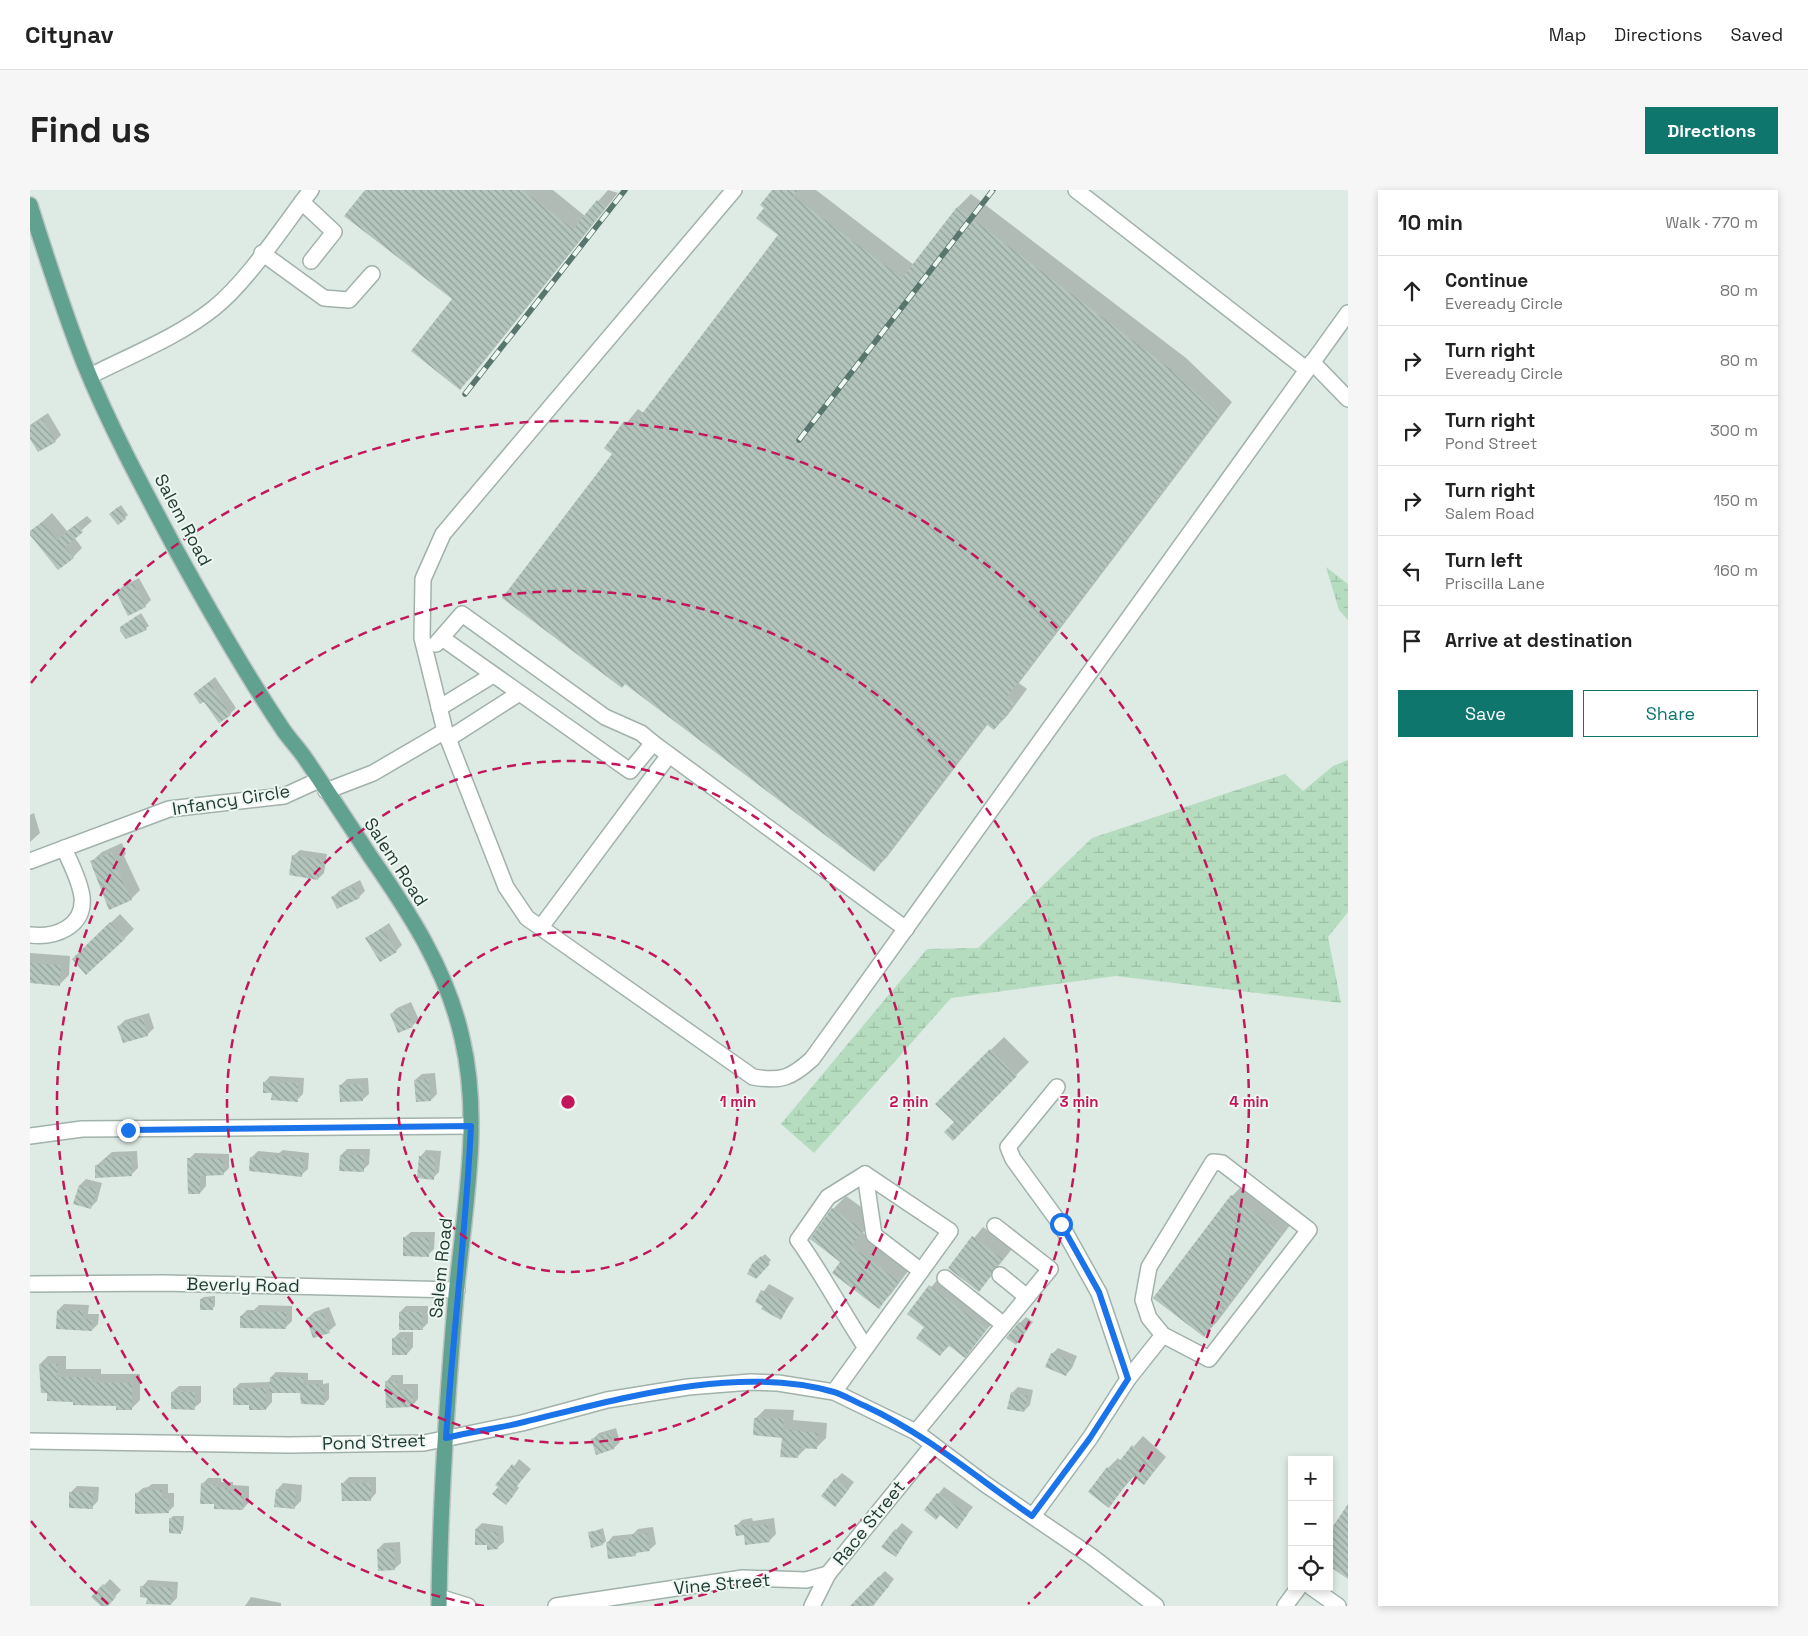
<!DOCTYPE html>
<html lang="en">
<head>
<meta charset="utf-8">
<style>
  :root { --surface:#fff; --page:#f6f6f6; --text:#222; --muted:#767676; --line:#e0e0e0; --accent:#0f766e }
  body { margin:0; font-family:"Space Grotesk",sans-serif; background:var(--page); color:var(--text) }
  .controls { position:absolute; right:15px; bottom:15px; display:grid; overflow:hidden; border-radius:0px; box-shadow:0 2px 8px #0003 }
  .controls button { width:45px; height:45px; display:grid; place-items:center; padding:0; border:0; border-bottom:1px solid var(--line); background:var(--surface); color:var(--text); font:25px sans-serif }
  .stop { position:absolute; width:15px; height:15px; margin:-11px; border:4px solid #1a73e8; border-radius:50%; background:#fff }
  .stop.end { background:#1a73e8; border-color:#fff; box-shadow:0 1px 5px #0008 }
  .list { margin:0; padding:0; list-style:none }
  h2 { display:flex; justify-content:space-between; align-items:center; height:65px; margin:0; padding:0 20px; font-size:21px }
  h2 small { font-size:16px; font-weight:400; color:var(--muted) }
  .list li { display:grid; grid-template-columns:32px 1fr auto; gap:15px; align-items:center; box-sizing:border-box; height:70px; padding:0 20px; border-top:1px solid var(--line) }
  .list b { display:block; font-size:19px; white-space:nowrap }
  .list p { margin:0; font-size:16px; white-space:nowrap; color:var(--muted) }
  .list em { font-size:16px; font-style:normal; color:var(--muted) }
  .actions { display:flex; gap:10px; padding:15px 20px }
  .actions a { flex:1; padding:11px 0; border:1px solid var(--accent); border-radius:0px; text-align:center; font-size:18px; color:var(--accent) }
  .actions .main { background:var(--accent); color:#fff }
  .icon { flex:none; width:28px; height:28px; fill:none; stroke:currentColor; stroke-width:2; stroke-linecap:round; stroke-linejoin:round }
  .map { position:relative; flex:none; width:1318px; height:1416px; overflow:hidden; border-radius:0px }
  header { display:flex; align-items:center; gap:30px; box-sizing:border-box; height:70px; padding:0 25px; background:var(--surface); border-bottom:1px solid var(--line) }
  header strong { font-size:24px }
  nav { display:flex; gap:28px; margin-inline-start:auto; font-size:18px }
  .intro { display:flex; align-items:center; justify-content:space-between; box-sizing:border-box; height:120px; padding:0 30px }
  h1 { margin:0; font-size:35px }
  .button { padding:12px 22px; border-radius:0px; background:var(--accent); color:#fff; font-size:18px; font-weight:700 }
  main { display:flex; gap:30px; padding:0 30px }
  aside { flex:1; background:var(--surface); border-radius:0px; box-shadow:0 2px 8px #0003 }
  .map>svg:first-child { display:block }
</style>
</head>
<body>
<header>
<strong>Citynav</strong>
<nav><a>Map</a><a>Directions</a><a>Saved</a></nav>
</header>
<div class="intro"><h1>Find us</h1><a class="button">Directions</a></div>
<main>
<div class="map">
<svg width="1318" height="1416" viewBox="0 0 1318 1416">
  <defs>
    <pattern id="wetland-marsh" width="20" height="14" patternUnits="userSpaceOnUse" patternTransform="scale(1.25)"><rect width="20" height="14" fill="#b5dcbf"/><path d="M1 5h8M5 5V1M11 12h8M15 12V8" fill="none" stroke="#9bbea5"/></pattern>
    <pattern id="building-back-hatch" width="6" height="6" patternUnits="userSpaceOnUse" patternTransform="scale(1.25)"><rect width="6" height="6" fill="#b3c5bd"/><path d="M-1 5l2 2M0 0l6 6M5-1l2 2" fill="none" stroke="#91a19a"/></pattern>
  </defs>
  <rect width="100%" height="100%" fill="#deeae4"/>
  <g fill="url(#wetland-marsh)">
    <polygon points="1296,377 1318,394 1318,430 1309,420"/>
    <polygon points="1318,570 1318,722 1298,747 1311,813 1086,786 921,808 784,963 751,934 897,759 948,758 1062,648 1255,584 1273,601 1303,576"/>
  </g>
  <g fill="#0003">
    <polygon points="336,0 523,0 555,26 578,0 588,3 443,185 430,198 424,109"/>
    <polygon points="744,0 786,0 884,75 928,17 941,4 1156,168 1202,212 989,493 997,499 977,526 964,539 958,534 857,667 844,680 584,264 576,258 608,219 614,223 749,44 736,18"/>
    <polygon points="18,223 31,245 25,251 0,247 0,235"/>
    <polygon points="91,315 98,325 88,333 83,321"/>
    <polygon points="22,323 37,341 57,326 62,331 44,347 52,358 43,367 0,343"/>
    <polygon points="109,388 121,410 115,416 87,402 93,396"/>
    <polygon points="111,423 119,436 104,446 102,443 96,447 90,439"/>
    <polygon points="185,487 206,518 200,524 164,504"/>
    <polygon points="4,623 10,643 0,652 0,625"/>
    <polygon points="92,653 96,664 94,666 110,700 101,709 62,671 72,662"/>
    <polygon points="270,660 297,664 294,683 288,689 263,666"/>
    <polygon points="330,690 335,701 329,707 303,707 309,701"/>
    <polygon points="90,724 104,739 86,757 43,769"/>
    <polygon points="359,733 372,755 366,761 337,748"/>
    <polygon points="0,763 40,766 39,785 29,795 0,792"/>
    <polygon points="381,812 389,830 382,836 361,824 367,818"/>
    <polygon points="119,823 124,838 117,845 89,836 95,830"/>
    <polygon points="974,847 999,872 923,949 926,932 907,913"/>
    <polygon points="405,883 407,904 401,910 385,890 392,884"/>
    <polygon points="240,886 274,888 273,904 267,910 234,893"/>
    <polygon points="338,888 339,904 332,910 311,895 317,889"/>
    <polygon points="317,959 340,959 339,974 333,980 311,965"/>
    <polygon points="253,960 279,963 278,979 271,985 220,980 222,967 228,961 249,963"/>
    <polygon points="396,960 411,961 409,982 403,988 390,967"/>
    <polygon points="107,961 108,978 102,984 66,976 82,962"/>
    <polygon points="165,963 199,964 199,978 193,984 176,984 176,996 170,1003 159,969"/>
    <polygon points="56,989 72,993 67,1011 61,1017 45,1013 50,995"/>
    <polygon points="1215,993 1264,1030 1187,1132 1174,1145 1202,1006"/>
    <polygon points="816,1006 845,1027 833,1043 881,1077 861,1104 848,1117 812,1071 782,1049 803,1019"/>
    <polygon points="953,1037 982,1059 949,1100 920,1078"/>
    <polygon points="381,1042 405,1042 404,1059 398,1065 374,1048"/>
    <polygon points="735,1064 741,1070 729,1085 723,1075"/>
    <polygon points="913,1083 969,1125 935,1166 920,1155 910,1165 895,1137 879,1124"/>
    <polygon points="739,1094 764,1108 751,1128 726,1112"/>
    <polygon points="185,1106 185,1116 182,1119 171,1109 174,1107"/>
    <polygon points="34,1114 59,1115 58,1124 69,1124 68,1134 62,1140 28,1120"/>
    <polygon points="229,1115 262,1116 262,1131 256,1137 211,1126 217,1120 224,1120"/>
    <polygon points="376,1116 398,1116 398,1133 392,1139 370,1122"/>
    <polygon points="299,1117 306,1135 299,1141 278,1128 284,1122"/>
    <polygon points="996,1127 1003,1132 986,1154 990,1133"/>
    <polygon points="370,1142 383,1142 383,1157 377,1164 364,1148"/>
    <polygon points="1028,1158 1047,1166 1042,1178 1036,1185 1022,1164"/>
    <polygon points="18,1166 36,1166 36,1179 71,1179 71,1184 110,1184 110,1210 101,1219 88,1215 45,1210 18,1201 10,1174"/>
    <polygon points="246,1182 278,1183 278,1190 293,1190 293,1194 299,1193 299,1209 294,1214 272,1202 242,1201 242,1212 236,1219 221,1214 204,1199 210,1193 241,1192 241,1187"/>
    <polygon points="362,1185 373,1185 373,1194 388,1194 388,1209 382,1216 356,1192"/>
    <polygon points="149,1196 171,1196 171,1212 164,1218 142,1202"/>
    <polygon points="988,1197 1003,1200 1000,1215 994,1221 982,1203"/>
    <polygon points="735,1219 764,1220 763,1230 797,1233 796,1248 786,1258 777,1257 767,1267 754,1247 725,1229"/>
    <polygon points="586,1238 590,1252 584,1258 563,1249 569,1243"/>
    <polygon points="1113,1246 1136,1267 1114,1294 1104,1286 1078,1316 1060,1302 1078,1278 1088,1268 1091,1271"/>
    <polygon points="489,1269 501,1279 487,1296 489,1298 482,1307 470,1297"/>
    <polygon points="812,1283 824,1292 811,1309 806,1289"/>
    <polygon points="319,1287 346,1287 346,1303 340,1310 313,1293"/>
    <polygon points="178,1288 191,1288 191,1292 203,1292 203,1295 219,1296 219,1312 213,1319 186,1313 172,1294"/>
    <polygon points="253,1293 272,1295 271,1311 264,1318 247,1300"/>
    <polygon points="122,1294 138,1294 138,1303 144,1303 144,1316 138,1322 106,1304 113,1298 118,1297"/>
    <polygon points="47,1296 69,1297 68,1311 62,1317 41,1302"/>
    <polygon points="914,1297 943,1317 927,1337 910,1324 895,1320"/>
    <polygon points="143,1326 154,1326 153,1340 150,1342 141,1328"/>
    <polygon points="722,1328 723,1331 744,1328 746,1344 740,1350 716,1354 715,1344 706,1336 712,1330"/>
    <polygon points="452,1333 473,1336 474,1352 467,1358 458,1354 446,1339"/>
    <polygon points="872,1333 883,1342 865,1365 866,1340"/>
    <polygon points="623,1337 626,1354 619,1360 609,1361 605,1365 577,1353 583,1346 603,1344 608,1339"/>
    <polygon points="573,1338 576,1351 573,1354 560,1343"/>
    <polygon points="370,1352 371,1373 364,1379 348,1359 354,1353"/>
    <polygon points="855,1381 864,1389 843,1416 821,1416"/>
    <polygon points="80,1389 91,1400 76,1416 73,1416 63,1407"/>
    <polygon points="118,1390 148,1392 147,1408 141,1414 118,1407 112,1397"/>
    <polygon points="221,1407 251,1413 251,1416 215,1416"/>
  </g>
  <g fill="url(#building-back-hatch)">
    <polygon points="335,0 493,0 543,39 567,10 576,17 430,200 381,161 422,109 314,26"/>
    <polygon points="742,0 768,0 763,6 872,88 927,17 1143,181 1190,225 977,507 985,513 964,540 956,534 844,682 595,494 592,498 472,408 582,264 574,258 594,231 602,237 748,45 726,28 734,18 730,15"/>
    <polygon points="12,229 26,252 8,262 0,249 0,236"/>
    <polygon points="88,317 96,329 88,335 79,324"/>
    <polygon points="12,332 27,350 47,334 53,342 35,357 44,368 28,380 0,345 0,341"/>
    <polygon points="103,393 116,417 98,426 86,402"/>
    <polygon points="108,425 117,440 96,449 90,441 90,437"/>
    <polygon points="179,492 201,525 189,533 174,512 170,514 163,504"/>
    <polygon points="82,662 87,675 85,676 102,710 79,720 60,671"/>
    <polygon points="262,665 292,670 288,690 259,685"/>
    <polygon points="324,696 330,708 307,719 301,707"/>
    <polygon points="80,732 95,749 56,785 42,769"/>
    <polygon points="352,738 367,762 350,772 335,748"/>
    <polygon points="0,773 31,775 30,796 0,793"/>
    <polygon points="375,817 383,837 368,843 360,824"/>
    <polygon points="113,828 118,846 93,853 87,836"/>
    <polygon points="960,859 987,886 923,951 914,942 924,932 905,914"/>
    <polygon points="399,889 401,911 386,912 384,890"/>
    <polygon points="233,892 268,893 268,912 241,910 242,903 233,903"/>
    <polygon points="332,894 333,911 310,912 309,895"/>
    <polygon points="245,965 274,968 272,987 219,981 220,967 245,969"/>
    <polygon points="310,965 334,965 334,982 309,981"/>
    <polygon points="101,966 102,986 65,988 65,975 75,975 75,968"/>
    <polygon points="389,966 405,967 404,990 387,988"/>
    <polygon points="157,968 193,969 194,985 170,986 170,1004 158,1004"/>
    <polygon points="49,995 67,999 61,1019 43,1014"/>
    <polygon points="1201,1005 1252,1044 1174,1147 1123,1108"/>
    <polygon points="802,1018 833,1040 821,1056 869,1091 849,1119 802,1083 810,1072 780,1049"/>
    <polygon points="942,1046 973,1069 962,1080 961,1086 949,1102 918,1078"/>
    <polygon points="373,1047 399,1048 399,1067 373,1066"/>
    <polygon points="731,1066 740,1074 726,1089 717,1084 722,1074"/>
    <polygon points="899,1095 957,1139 935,1168 918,1155 910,1166 886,1148 894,1137 877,1124"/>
    <polygon points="731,1100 759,1114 751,1130 731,1119 733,1116 725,1112"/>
    <rect x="170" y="1109" width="13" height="11"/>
    <polygon points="27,1120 53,1121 53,1129 63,1130 62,1141 26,1139"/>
    <polygon points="221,1121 256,1122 256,1139 210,1138 210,1126 221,1126"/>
    <polygon points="293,1122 300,1143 283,1148 276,1128"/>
    <polygon points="369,1122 392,1122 393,1140 369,1140"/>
    <polygon points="989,1132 998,1139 986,1155 976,1148"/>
    <rect x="362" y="1148" width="15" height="17"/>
    <polygon points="1021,1163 1042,1172 1036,1186 1015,1177"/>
    <polygon points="9,1174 28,1174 27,1187 63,1187 62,1192 102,1193 102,1220 86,1220 86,1216 43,1215 43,1212 17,1211 17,1203 11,1203"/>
    <polygon points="240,1187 273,1187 274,1195 289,1194 289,1198 294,1198 295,1215 271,1214 270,1203 239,1203"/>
    <polygon points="355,1191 367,1191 368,1200 382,1200 383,1217 356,1218"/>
    <polygon points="203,1198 236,1198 236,1220 219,1220 219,1215 203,1215"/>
    <polygon points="141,1202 165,1202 165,1220 141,1219"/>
    <polygon points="981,1202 998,1206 994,1222 977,1219"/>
    <polygon points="724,1228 754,1229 753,1239 788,1243 787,1259 769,1258 768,1268 750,1267 752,1248 723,1245"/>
    <polygon points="580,1243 584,1259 566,1265 561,1249"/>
    <polygon points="1102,1255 1127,1277 1114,1295 1102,1286 1079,1318 1058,1302 1077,1277 1082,1281"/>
    <polygon points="482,1274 495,1285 481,1303 484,1305 476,1315 462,1304 468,1297 465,1295"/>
    <polygon points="805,1288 819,1299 805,1317 791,1306"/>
    <polygon points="171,1293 185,1294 185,1297 197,1298 197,1301 214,1301 213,1320 184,1319 184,1314 170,1314"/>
    <polygon points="311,1293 341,1293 341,1311 312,1311"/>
    <polygon points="246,1299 266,1301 265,1319 244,1317"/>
    <polygon points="114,1300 132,1300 132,1309 139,1309 139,1323 105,1324 105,1303 114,1303"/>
    <polygon points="39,1302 63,1302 63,1319 39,1318"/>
    <polygon points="907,1303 938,1324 927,1339 910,1325 906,1330 894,1320"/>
    <polygon points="1318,1314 1318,1389 1299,1376 1299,1342"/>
    <polygon points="139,1328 152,1329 151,1344 139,1343"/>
    <polygon points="716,1334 717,1337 738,1334 740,1352 715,1355 714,1345 706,1346 704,1335"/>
    <polygon points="445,1339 458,1339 458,1342 468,1342 468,1359 457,1360 457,1355 445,1355"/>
    <polygon points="865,1339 878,1348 866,1367 851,1357"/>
    <polygon points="570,1340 573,1355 561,1358 558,1342"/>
    <polygon points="617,1343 620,1361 605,1363 606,1366 578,1369 576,1352 600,1349 600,1345"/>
    <polygon points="364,1358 365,1380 348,1381 347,1359"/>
    <polygon points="849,1386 860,1395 842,1416 820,1416"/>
    <polygon points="73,1394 86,1407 78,1416 71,1416 61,1407"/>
    <polygon points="110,1396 143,1398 141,1415 116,1414 117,1408 110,1407"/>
  </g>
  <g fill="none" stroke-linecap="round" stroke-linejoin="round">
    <g stroke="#a1b2ab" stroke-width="18">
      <g id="minor">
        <polyline points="1046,0 1276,179"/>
        <polyline points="272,12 304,42 281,71"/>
        <polyline points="232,63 294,108 319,110 342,84"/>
        <polyline points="1282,172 1318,209"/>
        <path d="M60,186C101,165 148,147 184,118C218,91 254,35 281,0"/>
        <polyline points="412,448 600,581 623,553 876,739"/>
        <polyline points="406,454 432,424 575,527 611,543 623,553"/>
        <polyline points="409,518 463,485"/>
        <polyline points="415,541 392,448 393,389 413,344 704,0"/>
        <polyline points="418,549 488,504"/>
        <path d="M296,601L343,583L415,541L476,697L497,728L723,887C751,892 761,888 782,869L1318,123"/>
        <polyline points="0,671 139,619 254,606 289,590"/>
        <polyline points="511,737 639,565"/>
        <path d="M0,745C25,748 55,737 52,707C50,690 40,673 34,658"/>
        <polyline points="0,946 52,939 441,936"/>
        <polyline points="835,984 844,1045 891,1081"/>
        <polyline points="970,1085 997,1107"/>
        <polyline points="915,1088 974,1135"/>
        <polyline points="0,1094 133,1093 427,1100"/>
        <polyline points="1098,1189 1133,1145 1179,1169 1279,1040 1192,973 1183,972 1119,1077 1113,1110 1119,1128 1133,1145"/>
        <path d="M804,1202L920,1041L835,984L798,1007L768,1050C793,1085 812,1122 836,1158"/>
        <polyline points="886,1242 1020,1079 965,1036"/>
        <polyline points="0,1251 259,1255 394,1253 492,1233 577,1210 658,1197 721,1192 748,1193 804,1202 886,1242 955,1294 1061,1366 1126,1416"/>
        <polyline points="1003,1326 1060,1248 1098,1189 1069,1103 1031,1035 983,969 978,957 1027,897"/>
        <polyline points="1281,1397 1308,1416"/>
        <polyline points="409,1407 438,1416"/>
        <polyline points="526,1416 713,1388 776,1390 798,1384"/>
        <polyline points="782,1416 798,1384 903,1255"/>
        <polyline points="1255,1416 1269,1397"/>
      </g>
    </g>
    <g stroke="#bcc4c2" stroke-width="18">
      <path id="major" d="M0,15C17,69 34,122 54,173C80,237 113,298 145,358C179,420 214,482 254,541C261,551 270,560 277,571C298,602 319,634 340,666C379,722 417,780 432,848C452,932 434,1020 426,1105C417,1208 410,1312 409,1416"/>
    </g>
    <use href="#minor" stroke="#fff" stroke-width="15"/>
    <use href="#major" stroke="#60a190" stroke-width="15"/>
    <g stroke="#59766e" stroke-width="5.5">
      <g id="rail">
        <polyline points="435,204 595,0"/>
        <polyline points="769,250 963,0"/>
      </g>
    </g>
    <use href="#rail" stroke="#eef7f2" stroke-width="4" stroke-dasharray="11" stroke-linecap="butt"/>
  </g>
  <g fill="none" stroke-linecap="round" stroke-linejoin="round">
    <path stroke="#1a73e8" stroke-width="6" d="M98,940L441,936C436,1040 423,1144 416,1248C442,1241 468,1239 494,1232C589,1209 707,1174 804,1202C814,1205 825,1212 835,1216C896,1244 947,1288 1002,1326L1060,1248L1098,1189L1069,1102L1031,1034"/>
  </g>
  <g fill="none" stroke="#c2185b" stroke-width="2.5" stroke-dasharray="9 6">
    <circle cx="538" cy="912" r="170"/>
    <circle cx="538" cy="912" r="341"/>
    <path d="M454 1416A511 511 0 1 1 622 1416"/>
    <path d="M78 1414A681 681 0 0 1 1 1331M1 493A681 681 0 1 1 998 1414"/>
  </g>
  <g text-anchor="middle" stroke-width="4" stroke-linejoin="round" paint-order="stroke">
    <g font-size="18" fill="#1f3a32" stroke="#eef7f2">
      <text transform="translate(153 330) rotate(62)" y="6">Salem Road</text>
      <text transform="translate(201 610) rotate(-9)" y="6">Infancy Circle</text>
      <text transform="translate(366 672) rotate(57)" y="6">Salem Road</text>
      <text transform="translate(411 1078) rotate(-84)" y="6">Salem Road</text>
      <text transform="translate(213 1095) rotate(1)" y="6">Beverly Road</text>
      <text transform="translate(344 1252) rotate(-2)" y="6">Pond Street</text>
      <text transform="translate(839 1333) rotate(-51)" y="6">Race Street</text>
      <text transform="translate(692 1394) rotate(-5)" y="6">Vine Street</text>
    </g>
  </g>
  <circle cx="538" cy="912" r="8" fill="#c2185b" stroke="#eef7f2" stroke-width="2.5"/>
  <g font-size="15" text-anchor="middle" font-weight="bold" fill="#c2185b" stroke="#eef7f2" stroke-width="4" stroke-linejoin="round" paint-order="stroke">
    <text x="708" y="917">1 min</text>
    <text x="879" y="917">2 min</text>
    <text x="1049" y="917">3 min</text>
    <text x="1219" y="917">4 min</text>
  </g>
</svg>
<div class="controls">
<button>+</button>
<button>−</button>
<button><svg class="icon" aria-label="locate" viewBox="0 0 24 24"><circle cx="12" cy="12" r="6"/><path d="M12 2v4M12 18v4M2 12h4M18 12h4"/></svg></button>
</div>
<div class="stop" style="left:1031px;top:1034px"></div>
<div class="stop end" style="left:98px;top:940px"></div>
</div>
<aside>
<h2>10 min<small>Walk · 770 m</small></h2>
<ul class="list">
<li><svg class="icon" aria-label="ahead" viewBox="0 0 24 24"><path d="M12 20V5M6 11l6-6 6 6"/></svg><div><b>Continue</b><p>Eveready Circle</p></div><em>80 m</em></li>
<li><svg class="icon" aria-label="right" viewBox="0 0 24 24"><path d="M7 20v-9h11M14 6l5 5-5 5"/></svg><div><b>Turn right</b><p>Eveready Circle</p></div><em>80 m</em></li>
<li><svg class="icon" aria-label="right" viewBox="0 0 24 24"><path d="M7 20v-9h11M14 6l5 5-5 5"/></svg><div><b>Turn right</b><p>Pond Street</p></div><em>300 m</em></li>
<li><svg class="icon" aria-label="right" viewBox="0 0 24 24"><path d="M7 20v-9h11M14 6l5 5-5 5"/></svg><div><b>Turn right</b><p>Salem Road</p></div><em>150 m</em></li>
<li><svg class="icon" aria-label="left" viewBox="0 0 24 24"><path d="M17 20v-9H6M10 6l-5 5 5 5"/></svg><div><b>Turn left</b><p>Priscilla Lane</p></div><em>160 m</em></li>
<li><svg class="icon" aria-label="arrive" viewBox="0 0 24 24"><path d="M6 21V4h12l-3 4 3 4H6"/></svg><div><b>Arrive at destination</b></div></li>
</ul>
<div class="actions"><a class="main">Save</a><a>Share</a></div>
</aside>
</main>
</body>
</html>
